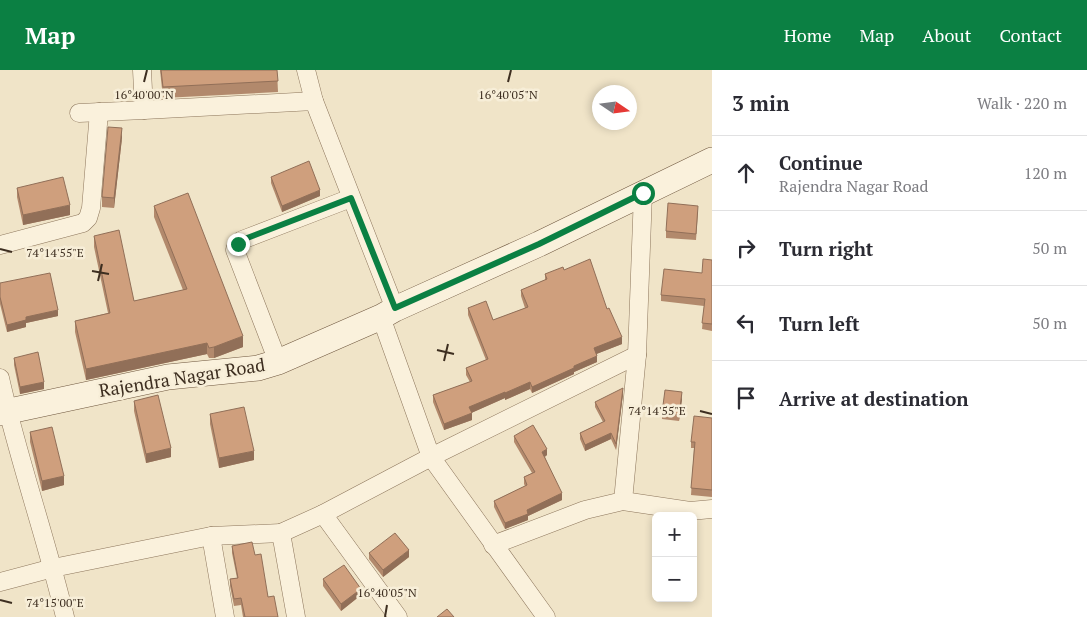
<!DOCTYPE html>
<html lang="en">
<head>
<meta charset="utf-8">
<style>
  :root { --surface:#fff; --page:#f2f2f3; --text:#2b2b33; --muted:#7c7c81; --line:#e1e1e2; --accent:#0b8043 }
  body { margin:0; font-family:"PT Serif",serif; background:var(--page); color:var(--text) }
  .controls { position:absolute; right:15px; bottom:15px; display:grid; overflow:hidden; border-radius:8px; box-shadow:0 2px 8px #0003 }
  .controls button { width:45px; height:45px; display:grid; place-items:center; padding:0; border:0; border-bottom:1px solid var(--line); background:var(--surface); color:var(--text); font:25px sans-serif }
  .compass { position:absolute; left:592px; top:15px; width:45px; height:45px; border-radius:50%; background:var(--surface); box-shadow:0 2px 8px #0003; rotate:103deg }
  .stop { position:absolute; width:15px; height:15px; margin:-11px; border:4px solid #0b8043; border-radius:50%; background:#fff }
  .stop.end { background:#0b8043; border-color:#fff; box-shadow:0 1px 5px #0008 }
  .list { margin:0; padding:0; list-style:none }
  h2 { display:flex; justify-content:space-between; align-items:center; height:65px; margin:0; padding:0 20px; font-size:21px }
  h2 small { font-size:16px; font-weight:400; color:var(--muted) }
  .list li { display:grid; grid-template-columns:32px 1fr auto; gap:15px; align-items:center; box-sizing:border-box; height:75px; padding:0 20px; border-top:1px solid var(--line) }
  .list b { display:block; font-size:19px; white-space:nowrap }
  .list p { margin:0; font-size:16px; white-space:nowrap; color:var(--muted) }
  .list em { font-size:16px; font-style:normal; color:var(--muted) }
  .icon { flex:none; width:28px; height:28px; fill:none; stroke:currentColor; stroke-width:2; stroke-linecap:round; stroke-linejoin:round }
  .map { position:relative; flex:none; width:712px; height:547px; overflow:hidden }
  header { display:flex; align-items:center; gap:30px; box-sizing:border-box; height:70px; padding:0 25px; background:var(--accent); color:#fff }
  header strong { font-size:24px }
  nav { display:flex; gap:28px; margin-inline-start:auto; font-size:18px }
  main { display:flex }
  aside { flex:1; background:var(--surface) }
  .map>svg:first-child { display:block }
</style>
</head>
<body>
<header>
<strong>Map</strong>
<nav><a>Home</a><a>Map</a><a>About</a><a>Contact</a></nav>
</header>
<main>
<div class="map">
<svg width="712" height="547" viewBox="0 0 712 547">
  <rect width="100%" height="100%" fill="#f0e4c8"/>
  <g fill="none" stroke-linecap="round" stroke-linejoin="round">
    <g stroke="#8d765c" stroke-width="19">
      <g id="street">
        <polyline points="142,0 144,40 314,31 395,239"/>
        <polyline points="306,0 314,31"/>
        <polyline points="79,43 144,40"/>
        <polyline points="0,175 83,153 88,148 91,138 99,42"/>
        <polyline points="381,247 431,387 546,547"/>
        <polyline points="278,292 235,180 237,174 242,170 351,128"/>
        <path d="M0,308C18,389 46,467 65,547"/>
        <polyline points="623,431 637,285 643,123"/>
        <polyline points="323,444 398,547"/>
        <polyline points="211,466 225,547"/>
        <polyline points="493,475 585,440 623,431 690,441 712,439"/>
        <polyline points="0,512 53,498 211,466 281,463"/>
        <polyline points="296,547 281,463 323,444 431,387 637,285"/>
      </g>
    </g>
    <g stroke="#6f573f" stroke-width="26">
      <polyline id="secondary" points="0,343 168,307 258,298 278,292 381,247 395,239 539,174 712,90"/>
    </g>
    <use href="#street" stroke="#faf1dc" stroke-width="18"/>
    <use href="#secondary" stroke="#faf1dc" stroke-width="25"/>
  </g>
  <g fill="#b2896c">
    <polygon points="160,0 277,0 278,22 163,28"/>
    <polygon points="122,68 114,138 102,137 102,127"/>
    <polygon points="271,107 320,126 282,142 271,113"/>
    <polygon points="17,118 70,145 23,155 17,127"/>
    <polygon points="154,136 243,277 214,288 209,288 207,284 86,310 75,262 75,251 108,243 94,177 94,166 134,231 183,220 154,147"/>
    <polygon points="698,142 696,170 666,168 666,161"/>
    <polygon points="712,190 712,261 702,259 704,236 661,231 661,225 702,203"/>
    <polygon points="564,200 607,239 622,274 596,284 597,292 574,302 574,304 532,323 530,319 505,330 505,328 471,343 472,350 444,360 433,332 433,325 470,312 466,305 466,298 486,290 468,245 468,238 493,250 525,238 521,226 521,220 545,210 545,204"/>
    <polygon points="0,213 58,246 26,253 26,257 7,262 0,234"/>
    <polygon points="14,288 44,319 20,324 14,295"/>
    <polygon points="623,324 616,380 611,369 585,381 580,369 580,363 603,352 595,337 595,332"/>
    <polygon points="682,329 679,351 662,349 662,343"/>
    <polygon points="134,331 171,387 146,393 134,341"/>
    <polygon points="210,344 254,390 219,398 210,354"/>
    <polygon points="712,348 712,427 691,425 694,378 691,378 691,372"/>
    <polygon points="30,362 64,415 42,421 30,372"/>
    <polygon points="514,366 547,385 545,387 562,430 528,446 528,450 505,459 494,437 494,431 525,416 524,414 524,407 532,403 514,372"/>
    <polygon points="232,476 255,485 268,527 278,547 243,547 241,535 234,536 230,516 230,509 237,508 232,483"/>
    <polygon points="369,483 409,487 383,507 369,489"/>
    <polygon points="323,509 361,525 341,541 323,516"/>
  </g>
  <g fill="#916f58">
    <polygon points="122,58 122,68 114,138 114,128"/>
    <polygon points="320,120 320,126 282,142 282,136"/>
    <polygon points="70,135 70,145 23,155 23,145"/>
    <polygon points="58,240 58,246 26,253 26,257 7,262 7,255 26,247"/>
    <polygon points="243,266 243,277 214,288 214,277"/>
    <polygon points="622,267 622,274 594,285 594,278"/>
    <polygon points="207,273 207,284 86,310 86,299"/>
    <polygon points="597,286 597,292 574,302 574,304 532,323 532,317 574,296"/>
    <polygon points="44,312 44,319 20,324 20,317"/>
    <polygon points="530,312 530,319 505,330 505,323"/>
    <polygon points="623,318 623,324 616,380 616,374"/>
    <polygon points="505,322 505,328 469,344 469,337"/>
    <polygon points="682,322 682,329 679,351 679,345"/>
    <polygon points="472,343 472,350 444,360 444,354"/>
    <polygon points="611,363 611,369 585,381 585,375"/>
    <polygon points="171,378 171,387 146,393 146,384"/>
    <polygon points="547,379 547,385 542,388 542,382"/>
    <polygon points="254,381 254,390 219,398 219,388"/>
    <polygon points="64,406 64,415 42,421 42,411"/>
    <polygon points="562,423 562,430 528,446 528,450 505,459 505,453 527,440"/>
    <polygon points="409,480 409,487 383,507 383,500"/>
    <polygon points="361,519 361,525 341,541 341,534"/>
  </g>
  <g fill="#cf9f7d" stroke="#916f58">
    <polygon points="161,0 277,0 278,11 163,17"/>
    <polygon points="108,57 122,58 114,128 102,127"/>
    <polygon points="309,91 320,120 282,136 271,107"/>
    <polygon points="63,107 70,135 23,145 17,118"/>
    <polygon points="188,123 243,266 214,277 209,278 207,273 86,299 75,251 110,243 94,166 119,160 134,231 187,219 154,136"/>
    <polygon points="668,133 698,136 696,164 666,161"/>
    <polygon points="590,189 607,239 609,238 622,267 594,278 597,286 574,296 574,298 532,317 530,312 505,323 505,322 469,337 472,343 444,354 433,325 472,311 466,298 488,289 468,238 486,231 493,250 528,237 521,220 547,209 545,204 563,197 564,200"/>
    <polygon points="703,189 712,190 712,254 702,253 705,229 661,225 664,199 702,203"/>
    <polygon points="50,203 58,240 26,247 26,250 7,255 0,227 0,213"/>
    <polygon points="38,282 44,312 20,317 14,288"/>
    <polygon points="623,318 616,374 611,363 585,375 580,363 605,351 595,332"/>
    <polygon points="665,320 682,322 679,345 662,343"/>
    <polygon points="158,325 171,378 146,384 134,331"/>
    <polygon points="244,337 254,381 219,388 210,344"/>
    <polygon points="694,346 712,348 712,420 691,418 695,372 691,372"/>
    <polygon points="533,355 547,379 542,382 562,423 527,440 528,444 505,453 494,431 527,415 524,407 535,402 514,366"/>
    <polygon points="52,357 64,406 42,411 30,362"/>
    <polygon points="395,463 409,480 383,500 369,483"/>
    <polygon points="252,472 255,485 261,484 268,527 274,526 278,547 245,547 241,528 234,529 230,509 238,508 232,476"/>
    <polygon points="344,495 361,519 341,534 323,509"/>
    <polygon points="447,539 454,547 437,547"/>
  </g>
  <g fill="none" stroke-linecap="round" stroke-linejoin="round">
    <polyline stroke="#0b8043" stroke-width="6" points="238,174 242,170 351,128 395,238 539,174 643,123"/>
  </g>
  <path fill="none" stroke="#3d2e20" stroke-width="2" d="M144,12L147,0M508,12L511,0M0,179L12,182M92,201L109,204M98,211L102,194M437,280L454,284M444,291L448,274M700,341L712,344M0,530L12,533M385,547L387,535"/>
  <g text-anchor="middle" stroke-width="5" stroke-linejoin="round" paint-order="stroke">
    <g font-size="18" fill="#3d2e20" stroke="#f7eed8">
      <text transform="translate(182 308) rotate(-9)" y="6">Rajendra Nagar Road</text>
    </g>
  </g>
  <g font-size="12" text-anchor="middle" fill="#3d2e20" stroke="#f7eed8" stroke-width="5" stroke-linejoin="round" paint-order="stroke">
    <text x="144" y="29">16°40'00"N</text>
    <text x="508" y="29">16°40'05"N</text>
    <text x="55" y="187">74°14'55"E</text>
    <text x="657" y="345">74°14'55"E</text>
    <text x="387" y="527">16°40'05"N</text>
    <text x="55" y="537">74°15'00"E</text>
  </g>
</svg>
<div class="controls">
<button>+</button>
<button>−</button>
</div>
<svg class="compass" viewBox="-18 -18 36 36"><path d="M0-13l5 13h-10z" fill="#e53935"/><path d="M0 13l5-13h-10z" fill="#7c7c81"/></svg>
<div class="stop" style="left:643px;top:123px"></div>
<div class="stop end" style="left:238px;top:174px"></div>
</div>
<aside>
<h2>3 min<small>Walk · 220 m</small></h2>
<ul class="list">
<li><svg class="icon" aria-label="ahead" viewBox="0 0 24 24"><path d="M12 20V5M6 11l6-6 6 6"/></svg><div><b>Continue</b><p>Rajendra Nagar Road</p></div><em>120 m</em></li>
<li><svg class="icon" aria-label="right" viewBox="0 0 24 24"><path d="M7 20v-9h11M14 6l5 5-5 5"/></svg><div><b>Turn right</b></div><em>50 m</em></li>
<li><svg class="icon" aria-label="left" viewBox="0 0 24 24"><path d="M17 20v-9H6M10 6l-5 5 5 5"/></svg><div><b>Turn left</b></div><em>50 m</em></li>
<li><svg class="icon" aria-label="arrive" viewBox="0 0 24 24"><path d="M6 21V4h12l-3 4 3 4H6"/></svg><div><b>Arrive at destination</b></div></li>
</ul>
</aside>
</main>
</body>
</html>
